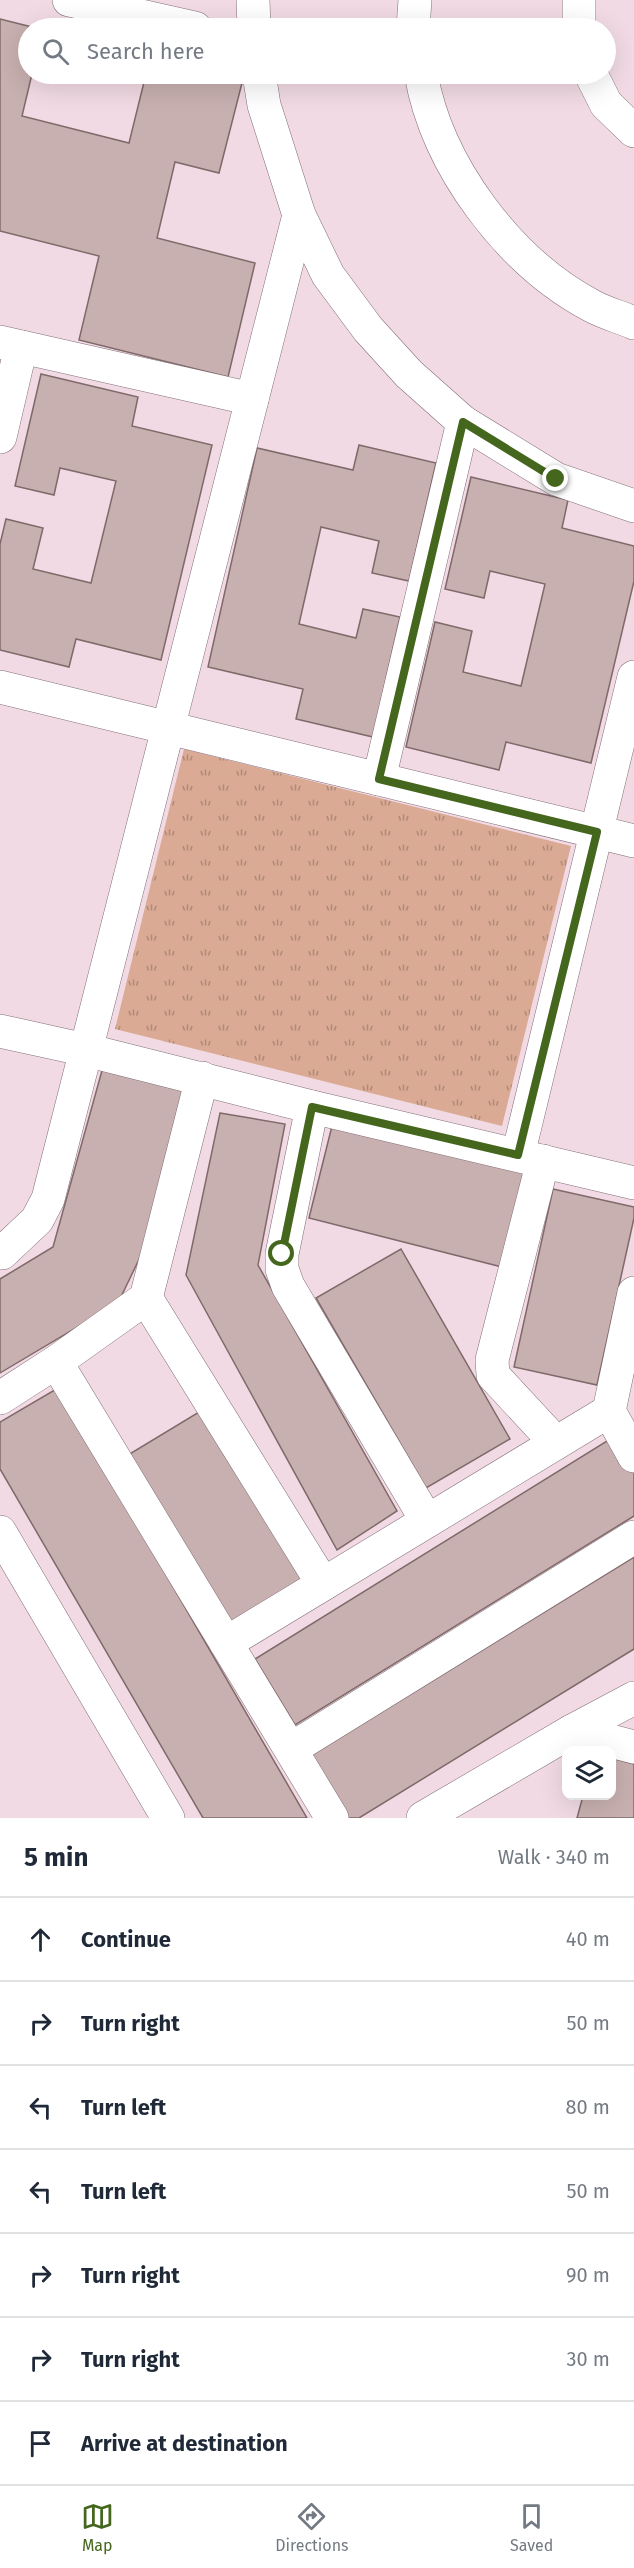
<!DOCTYPE html>
<html lang="en">
<head>
<meta charset="utf-8">
<style>
  :root { --surface:#fff; --page:#f6f6f7; --text:#1f2937; --muted:#747a83; --line:#e0e1e3; --accent:#44661d }
  body { margin:0; font-family:"Fira Sans",sans-serif; background:var(--page); color:var(--text) }
  .controls { position:absolute; right:18px; bottom:18px; display:grid; overflow:hidden; border-radius:12px; box-shadow:0 6px 24px #0002 }
  .controls button { width:54px; height:54px; display:grid; place-items:center; padding:0; border:0; border-bottom:2px solid var(--line); background:var(--surface); color:var(--text); font:30px sans-serif }
  .stop { position:absolute; width:18px; height:18px; margin:-14px; border:4px solid #44661d; border-radius:50%; background:#fff }
  .stop.end { background:#44661d; border-color:#fff; box-shadow:0 2px 6px #0008 }
  .list { margin:0; padding:0; list-style:none }
  h2 { display:flex; justify-content:space-between; align-items:center; height:78px; margin:0; padding:0 24px; font-size:26px }
  h2 small { font-size:20px; font-weight:400; color:var(--muted) }
  .list li { display:grid; grid-template-columns:39px 1fr auto; gap:18px; align-items:center; box-sizing:border-box; height:84px; padding:0 24px; border-top:2px solid var(--line) }
  .list b { display:block; font-size:22px; white-space:nowrap }
  .list em { font-size:20px; font-style:normal; color:var(--muted) }
  .icon { flex:none; width:33px; height:33px; fill:none; stroke:currentColor; stroke-width:2; stroke-linecap:round; stroke-linejoin:round }
  .map { position:relative; flex:none; width:634px; height:1818px; overflow:hidden }
  .search { position:absolute; background:var(--surface); box-shadow:0 6px 24px #0002; left:18px; right:18px; top:18px; height:66px; display:flex; align-items:center; gap:15px; box-sizing:border-box; padding:0 21px; border-radius:33px; color:var(--muted); font-size:22px }
  .sheet { height:666px; background:var(--surface) }
  nav { display:flex; justify-content:space-around; align-items:center; box-sizing:border-box; height:84px; border-top:2px solid var(--line); background:var(--surface); font-size:16px; color:var(--muted) }
  nav a { display:grid; justify-items:center; gap:3px }
  nav .on { color:var(--accent) }
  .map>svg:first-child { display:block }
</style>
</head>
<body>
<div class="map">
<svg width="634" height="1818" viewBox="0 0 634 1818">
  <defs>
    <pattern id="grass-tufts" width="24" height="20" patternUnits="userSpaceOnUse" patternTransform="scale(1.5)"><rect width="24" height="20" fill="#daaa94"/><path d="M3 7l-1-3M5 7V3M7 7l1-3M15 17l-1-3M17 17v-4M19 17l1-3" fill="none" stroke="#b08978"/></pattern>
  </defs>
  <rect width="100%" height="100%" fill="#f1dae4"/>
  <polygon fill="url(#grass-tufts)" points="184,749 571,846 502,1126 115,1029"/>
  <g fill="#c9b0b0" stroke="#7f6969" stroke-width="1.5">
    <polygon points="0,19 36,28 28,28 28,74 32,74 22,116 129,143 146,74 205,74 242,83 219,173 175,162 157,238 255,263 228,377 79,340 99,256 0,231"/>
    <polygon points="41,374 138,397 132,426 212,445 161,660 76,639 69,667 0,650 0,544 6,519 43,528 33,569 91,583 116,481 60,468 54,495 15,486"/>
    <polygon points="359,445 436,463 409,581 372,573 379,541 321,527 299,624 356,638 363,609 400,617 373,737 296,719 303,689 208,667 257,448 353,470"/>
    <polygon points="471,477 568,500 562,528 634,546 634,581 591,763 506,742 499,770 406,747 435,622 472,631 463,672 521,686 545,584 490,571 484,598 445,589"/>
    <polygon points="103,1067 189,1086 146,1245 118,1303 0,1373 0,1279 53,1247"/>
    <polygon points="220,1113 285,1124 258,1265 397,1511 337,1550 186,1275"/>
    <polygon points="333,1122 526,1172 502,1267 309,1218"/>
    <polygon points="553,1189 634,1207 634,1218 597,1385 514,1367"/>
    <polygon points="401,1249 510,1439 426,1488 316,1298"/>
    <polygon points="58,1388 307,1818 203,1818 0,1469 0,1422"/>
    <polygon points="204,1409 307,1579 225,1628 123,1458"/>
    <polygon points="615,1436 634,1468 634,1516 295,1725 255,1659"/>
    <polygon points="634,1557 634,1649 359,1818 345,1818 308,1757"/>
    <polygon points="612,1758 634,1764 634,1818 577,1818 583,1796 612,1796"/>
  </g>
  <g fill="none" stroke-linecap="round" stroke-linejoin="round">
    <g stroke="#836f78" stroke-width="34">
      <g id="minor">
        <polyline points="69,0 195,28"/>
        <polyline points="253,0 254,28"/>
        <polyline points="579,0 579,28"/>
        <polyline points="413,28 415,0"/>
        <polyline points="259,74 264,105 299,215 328,275 368,329 409,374 463,422 556,479 634,506"/>
        <path d="M421,74C437,166 509,262 592,306C605,313 620,317 634,323"/>
        <polyline points="591,74 606,104 634,131"/>
        <polyline points="0,342 252,399"/>
        <polyline points="0,437 21,347"/>
        <polyline points="0,687 634,841"/>
        <polyline points="379,779 463,422"/>
        <polyline points="0,1031 86,1050 312,1107 634,1183"/>
        <polyline points="312,1107 282,1254 282,1269 288,1286 427,1521"/>
        <polyline points="518,1155 634,677"/>
        <polyline points="543,1161 492,1360 493,1375 556,1443"/>
        <polyline points="2,1253 37,1220 48,1199 299,215"/>
        <polyline points="634,1293 609,1411 634,1456"/>
        <polyline points="146,1298 323,1584"/>
        <polyline points="56,1362 332,1818"/>
        <polyline points="0,1398 56,1362 146,1298 202,1078"/>
        <polyline points="0,1532 168,1818"/>
        <polyline points="226,1643 609,1411"/>
        <polyline points="572,1731 634,1747"/>
        <polyline points="291,1749 634,1537"/>
        <polyline points="423,1818 572,1731 634,1698"/>
      </g>
    </g>
    <use href="#minor" stroke="#fff" stroke-width="33"/>
  </g>
  <g fill="none" stroke-linecap="round" stroke-linejoin="round">
    <polyline stroke="#44661d" stroke-width="8" points="282,1254 312,1107 518,1155 597,832 379,779 463,422 556,479"/>
  </g>
</svg>
<div class="controls">
<button><svg class="icon" aria-label="layers" viewBox="0 0 24 24"><path d="M12 4l9 5-9 5-9-5zM3 14l9 5 9-5"/></svg></button>
</div>
<div class="stop" style="left:282px;top:1254px"></div>
<div class="stop end" style="left:556px;top:479px"></div>
<div class="search"><svg class="icon" aria-label="search" viewBox="0 0 24 24"><circle cx="10" cy="10" r="6"/><path d="M15 15l6 6"/></svg>Search here</div>
</div>
<section class="sheet">
<h2>5 min<small>Walk · 340 m</small></h2>
<ul class="list">
<li><svg class="icon" aria-label="ahead" viewBox="0 0 24 24"><path d="M12 20V5M6 11l6-6 6 6"/></svg><div><b>Continue</b></div><em>40 m</em></li>
<li><svg class="icon" aria-label="right" viewBox="0 0 24 24"><path d="M7 20v-9h11M14 6l5 5-5 5"/></svg><div><b>Turn right</b></div><em>50 m</em></li>
<li><svg class="icon" aria-label="left" viewBox="0 0 24 24"><path d="M17 20v-9H6M10 6l-5 5 5 5"/></svg><div><b>Turn left</b></div><em>80 m</em></li>
<li><svg class="icon" aria-label="left" viewBox="0 0 24 24"><path d="M17 20v-9H6M10 6l-5 5 5 5"/></svg><div><b>Turn left</b></div><em>50 m</em></li>
<li><svg class="icon" aria-label="right" viewBox="0 0 24 24"><path d="M7 20v-9h11M14 6l5 5-5 5"/></svg><div><b>Turn right</b></div><em>90 m</em></li>
<li><svg class="icon" aria-label="right" viewBox="0 0 24 24"><path d="M7 20v-9h11M14 6l5 5-5 5"/></svg><div><b>Turn right</b></div><em>30 m</em></li>
<li><svg class="icon" aria-label="arrive" viewBox="0 0 24 24"><path d="M6 21V4h12l-3 4 3 4H6"/></svg><div><b>Arrive at destination</b></div></li>
</ul>
</section>
<nav>
<a class="on"><svg class="icon" aria-label="map" viewBox="0 0 24 24"><path d="M3 6l6-2 6 2 6-2v14l-6 2-6-2-6 2zM9 4v14M15 6v14"/></svg>Map</a>
<a><svg class="icon" aria-label="directions" viewBox="0 0 24 24"><path d="M12 3l9 9-9 9-9-9zM9 14v-3h6M13 9l2 2-2 2"/></svg>Directions</a>
<a><svg class="icon" aria-label="saved" viewBox="0 0 24 24"><path d="M7 4h10v16l-5-4-5 4z"/></svg>Saved</a>
</nav>
</body>
</html>
